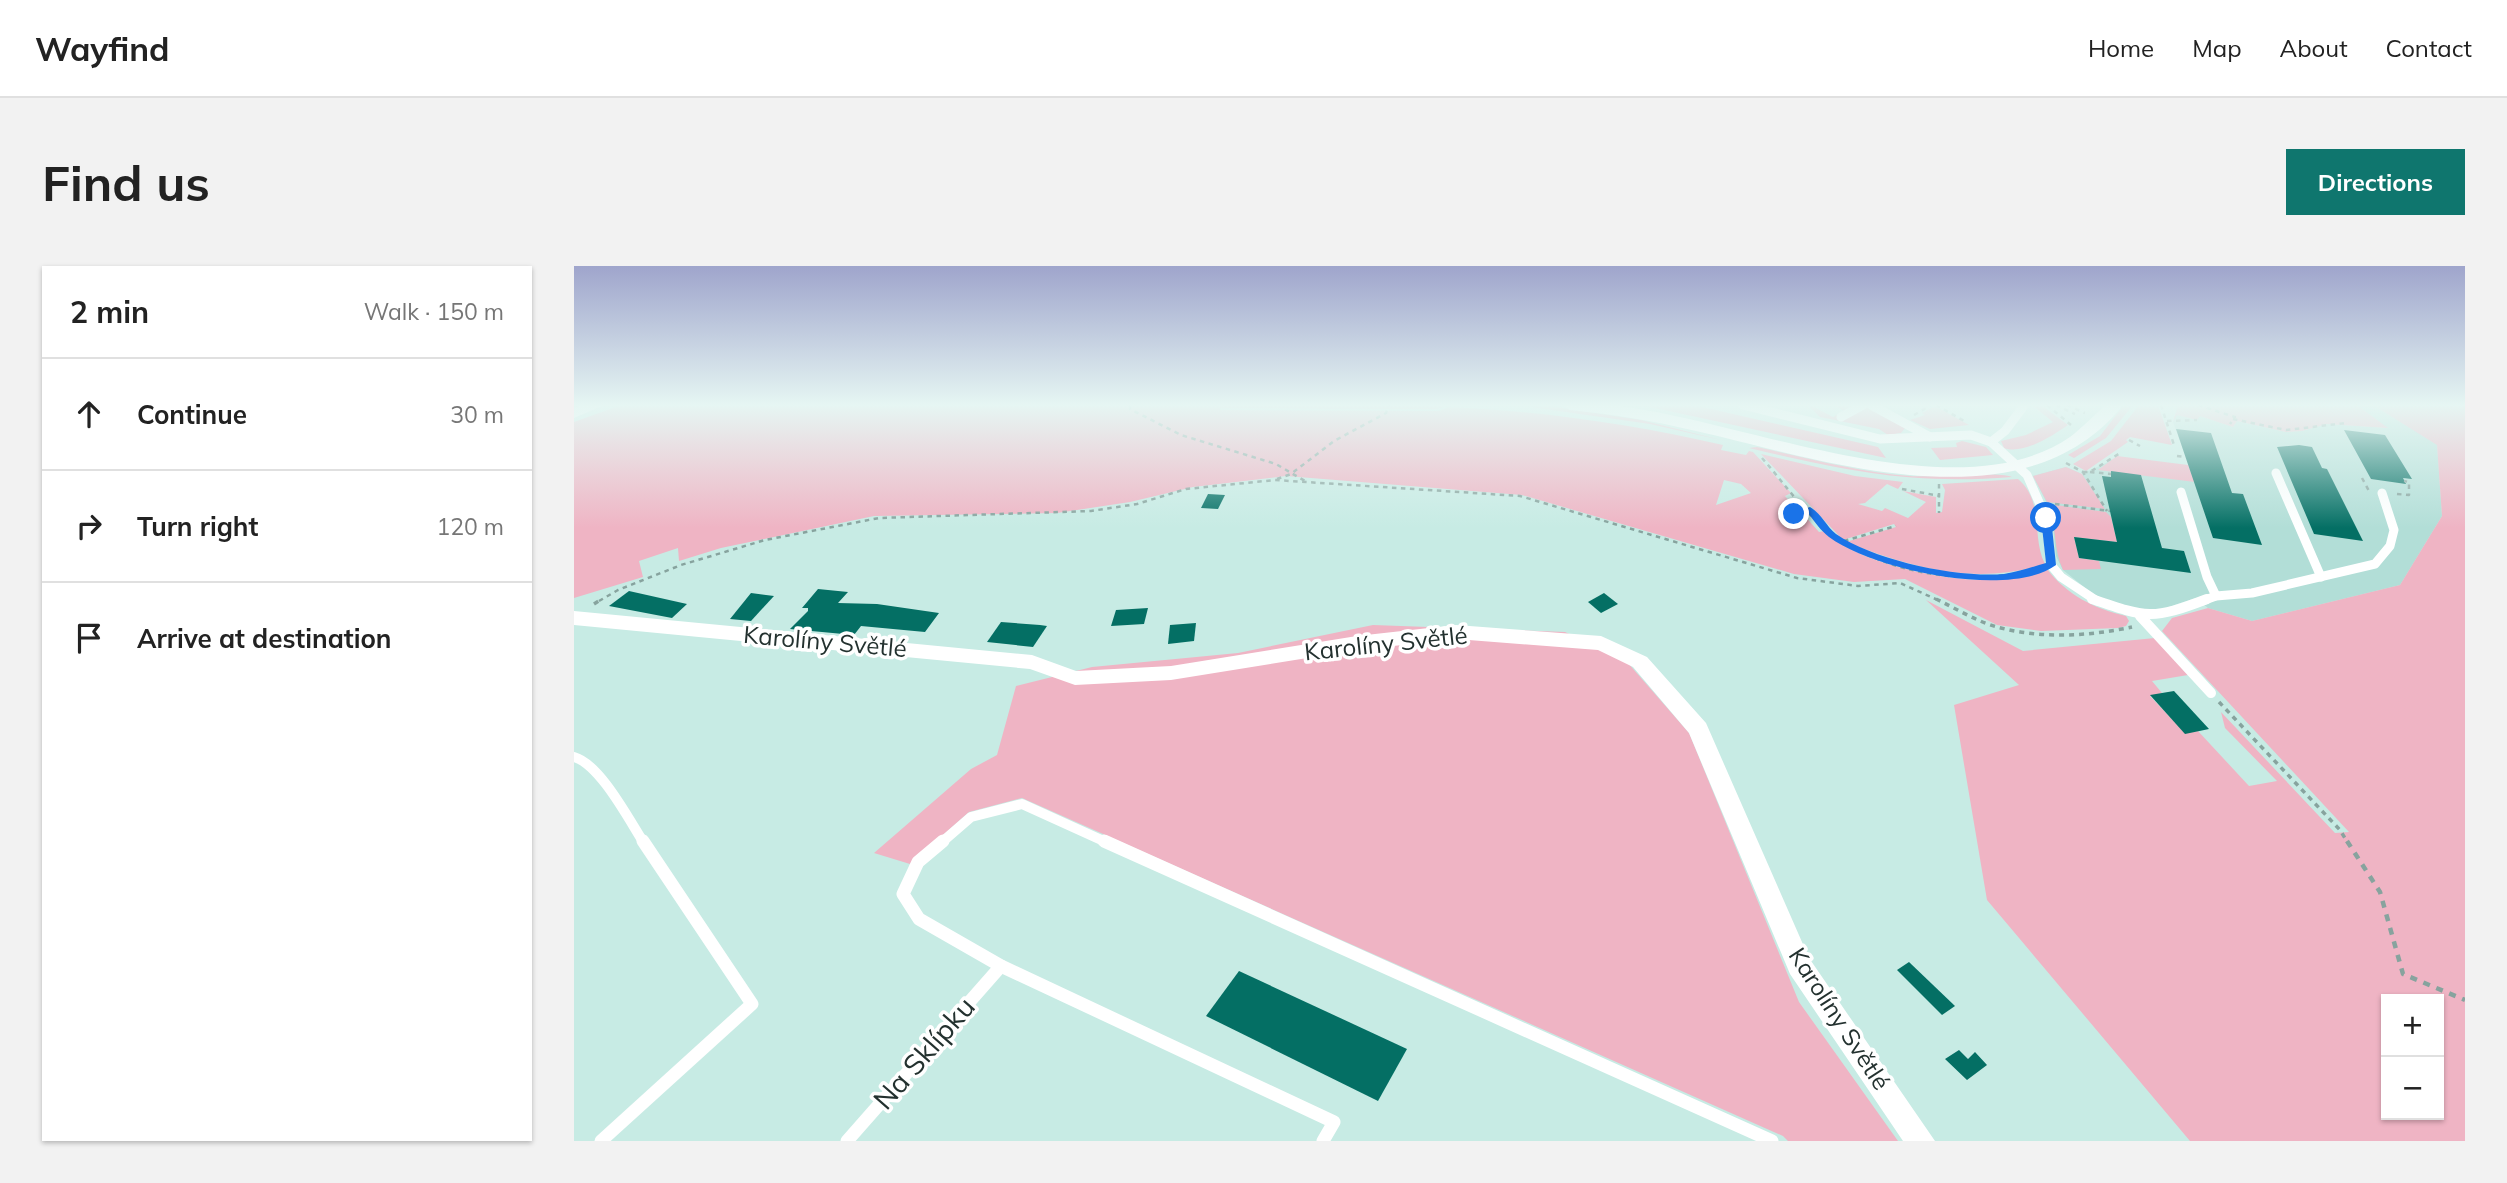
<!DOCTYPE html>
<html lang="en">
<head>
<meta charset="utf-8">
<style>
  :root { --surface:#fff; --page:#f2f2f2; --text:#222; --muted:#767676; --line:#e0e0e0; --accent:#0f766e }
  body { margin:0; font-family:Mulish,sans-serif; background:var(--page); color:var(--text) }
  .controls { position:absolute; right:21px; bottom:21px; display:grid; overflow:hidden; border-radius:0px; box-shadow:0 2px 5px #0004 }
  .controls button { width:63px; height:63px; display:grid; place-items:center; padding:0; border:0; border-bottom:2px solid var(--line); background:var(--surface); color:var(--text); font:35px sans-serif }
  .stop { position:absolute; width:21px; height:21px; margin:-16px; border:5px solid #1a73e8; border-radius:50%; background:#fff }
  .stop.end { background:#1a73e8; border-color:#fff; box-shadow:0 2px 7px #0008 }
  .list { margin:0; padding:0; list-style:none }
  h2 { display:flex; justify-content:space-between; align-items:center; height:91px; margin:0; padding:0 28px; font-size:30px }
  h2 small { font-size:23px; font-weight:400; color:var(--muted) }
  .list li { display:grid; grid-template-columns:46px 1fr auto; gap:21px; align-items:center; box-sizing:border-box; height:112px; padding:0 28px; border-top:2px solid var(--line) }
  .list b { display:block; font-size:26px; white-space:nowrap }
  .list em { font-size:23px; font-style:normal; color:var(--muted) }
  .icon { flex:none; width:38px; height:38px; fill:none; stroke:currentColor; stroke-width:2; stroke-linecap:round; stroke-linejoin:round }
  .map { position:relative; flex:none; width:1891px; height:875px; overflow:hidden; border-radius:0px }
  header { display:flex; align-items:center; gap:42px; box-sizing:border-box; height:98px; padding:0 35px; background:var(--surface); border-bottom:2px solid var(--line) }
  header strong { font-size:33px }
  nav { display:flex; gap:38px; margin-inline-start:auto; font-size:24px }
  .intro { display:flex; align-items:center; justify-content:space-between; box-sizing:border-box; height:168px; padding:0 42px }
  h1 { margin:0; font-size:49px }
  .button { padding:18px 32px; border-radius:0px; background:var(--accent); color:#fff; font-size:24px; font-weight:700 }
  main { display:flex; gap:42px; padding:0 42px }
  aside { flex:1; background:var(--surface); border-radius:0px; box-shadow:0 2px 5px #0004 }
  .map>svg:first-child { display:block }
</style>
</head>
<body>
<header>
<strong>Wayfind</strong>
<nav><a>Home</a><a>Map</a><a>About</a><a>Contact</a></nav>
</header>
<div class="intro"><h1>Find us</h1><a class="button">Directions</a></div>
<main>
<aside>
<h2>2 min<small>Walk · 150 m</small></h2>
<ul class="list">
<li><svg class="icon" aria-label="ahead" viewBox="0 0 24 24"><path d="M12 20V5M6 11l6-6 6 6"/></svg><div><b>Continue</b></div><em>30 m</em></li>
<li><svg class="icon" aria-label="right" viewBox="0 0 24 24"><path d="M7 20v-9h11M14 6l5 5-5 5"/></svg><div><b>Turn right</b></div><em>120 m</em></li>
<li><svg class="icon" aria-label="arrive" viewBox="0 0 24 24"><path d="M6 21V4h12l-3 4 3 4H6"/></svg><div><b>Arrive at destination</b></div></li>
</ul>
</aside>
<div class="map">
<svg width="1891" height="875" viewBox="0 0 1891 875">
  <rect width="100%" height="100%" fill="#c7ebe4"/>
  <polygon fill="#b2ded7" points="1783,139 1799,139 1863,178 1868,250 1826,319 1678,355 1634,342 1622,332 1579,346 1553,342 1520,329 1489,304 1482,290 1478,247 1459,210 1492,201 1508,208 1538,194 1616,203 1599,156 1603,148 1622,154 1626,150 1659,161 1663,155 1712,166 1728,165 1753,158 1813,162"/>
  <g fill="#efb4c4" fill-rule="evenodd">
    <path d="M47,139H647L646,144L865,145L875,141C968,145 1057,158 1149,179L1147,184L1172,189L1175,185L1179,186L1217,227L1211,230L1224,245L1205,249L1207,252L1229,248L1245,266L1251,265C1283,299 1385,319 1431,313C1445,312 1460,307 1473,303C1493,329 1521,343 1552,350L1555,355L1552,360L1544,362L1467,365L1423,359L1331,313L1280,316L1220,308L948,229L712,210L619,221L556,236L483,247L300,250L147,282L105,295L104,282L65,295L69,311L0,332V156ZM1150,214L1167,218L1177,227L1142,239Z"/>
    <polygon points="649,139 861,140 873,139 863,143 648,142"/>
    <polygon points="1067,139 1120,139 1304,181 1312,192"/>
    <polygon points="1234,139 1242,139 1240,141 1259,151 1270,145 1260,139 1294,142 1331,162 1327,167 1314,169 1305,163 1246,151"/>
    <path d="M1458,139H1467L1494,159C1478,170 1449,189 1430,182L1427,175L1452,169L1479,156Z"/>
    <polygon points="1550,139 1559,139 1532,172 1500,192 1494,189 1526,170"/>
    <polygon points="1565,139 1584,139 1598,179 1556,171 1552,174 1554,176 1512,205 1499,198 1537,175"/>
    <polygon points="1604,139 1783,139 1814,162 1753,158 1728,165 1712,166 1663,155 1659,161 1626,150 1623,154 1603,149 1599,156"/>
    <path d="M1799,139H1891V875H1616L1413,634L1380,439L1445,419L1352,334L1449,385L1581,372L1614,409L1578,415L1588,427L1576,430L1611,467L1624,465L1675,520L1703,515L1651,462L1647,446L1761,567L1775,566L1588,365L1598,352L1634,342L1678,355L1826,319L1868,250L1863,179ZM1812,733H1865V849H1812Z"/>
    <polygon points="975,140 1067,154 1147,174 1076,158 957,141"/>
    <polygon points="1361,140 1395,159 1356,163 1336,154 1351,149 1348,147"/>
    <polygon points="1388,175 1412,181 1419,189 1366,194 1357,182 1383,181 1382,177"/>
    <path d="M1183,181C1234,192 1284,206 1336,210C1359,212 1422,205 1438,211C1338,219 1272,205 1175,182Z"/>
    <path d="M1187,188L1281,210L1329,216L1324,223L1313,218L1291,237L1284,238L1308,245L1311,242L1334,252L1352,236L1329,225L1362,231V247L1368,246L1371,224L1368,218L1444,213C1471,236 1457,271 1471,298C1402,320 1338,302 1272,276L1322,261L1320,258L1269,274Z"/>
    <polygon points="1543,190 1614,199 1621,216 1524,204"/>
    <polygon points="1492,201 1508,208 1531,243 1473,236 1459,210"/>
    <path d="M1474,238L1532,246L1537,251L1543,276L1500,271L1505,292L1525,295L1527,303L1489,304C1479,283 1483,260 1474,238Z"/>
    <polygon points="799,359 991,366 1054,397 1115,467 1225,736 1324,875 1214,875 1209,870 448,532 395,546 336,598 300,587 397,503 423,489 442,420 518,401 664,387"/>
  </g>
  <g fill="#046f64">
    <polygon points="1602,163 1637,167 1658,227 1669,228 1688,279 1639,272"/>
    <polygon points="1770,164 1811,169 1838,213 1829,212 1832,218 1797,213"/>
    <polygon points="1725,179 1738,181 1748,202 1753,203 1789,275 1740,268 1703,181"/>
    <polygon points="1537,205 1567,209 1588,282 1610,285 1617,307 1505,292 1500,271 1543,276 1528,210 1537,211"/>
    <polygon points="634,228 651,229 644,243 627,242"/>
    <polygon points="244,323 274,326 264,337 303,338 365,347 351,366 287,360 280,369 216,363 234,345 234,342 228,342"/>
    <polygon points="55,325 113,338 98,352 35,340"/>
    <polygon points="177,327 200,330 177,355 156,353"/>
    <polygon points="1030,327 1044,338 1027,347 1014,336"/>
    <polygon points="574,342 570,358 537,360 542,344"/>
    <polygon points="427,356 466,359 473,360 459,381 413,376"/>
    <polygon points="622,357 620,375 594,378 596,359"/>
    <polygon points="1600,425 1635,463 1611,468 1576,429"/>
    <polygon points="1335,696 1381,740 1368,749 1323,704"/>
    <polygon points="665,705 833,783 804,835 632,750"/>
    <polygon points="1385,784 1394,793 1401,786 1413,799 1393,814 1371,793"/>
  </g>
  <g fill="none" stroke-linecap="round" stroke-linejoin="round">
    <g stroke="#87a39e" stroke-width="2.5" stroke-dasharray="4.5 4.5" stroke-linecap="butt">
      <polyline points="556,139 556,143 607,169 702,198 731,215"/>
      <polyline points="1362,139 1392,156"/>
      <polyline points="1473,139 1497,159"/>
      <polyline points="1482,139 1501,148"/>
      <polyline points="1493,139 1511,147"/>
      <polyline points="1587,139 1600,179"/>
      <polyline points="1624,139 1661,151 1656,158"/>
      <polyline points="1340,149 1357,139"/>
      <polyline points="1659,153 1712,164 1772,157"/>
      <polyline points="1593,155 1623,154"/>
      <polyline points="1555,174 1566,180"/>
      <polyline points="1603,190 1612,191"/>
      <path d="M1188,192C1211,218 1232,250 1261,270C1316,310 1401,321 1466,302"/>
      <polyline points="1492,197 1509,206 1533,245"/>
      <polyline points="1509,206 1516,206 1546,187"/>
      <polyline points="1516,206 1537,208"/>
      <polyline points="1788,212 1795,225"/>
      <polyline points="703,213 717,208 760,175 812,147 815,139"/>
      <polyline points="1365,218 1365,247"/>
      <polyline points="1328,223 1366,230"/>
      <polyline points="1823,228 1835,229 1835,216 1830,215"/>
      <polyline points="1481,238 1536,245"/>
      <polyline points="1206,251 1236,244"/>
      <polyline points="1270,275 1322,260"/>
      <polyline points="25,335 44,324 107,299 191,274 305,252 517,245 563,238 612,223 701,214 946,230 1223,312 1284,320 1326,317 1366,335"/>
    </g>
    <g stroke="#87a39e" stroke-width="3.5" stroke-dasharray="5 5" stroke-linecap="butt">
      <path d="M1362,333C1383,343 1405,357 1427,362C1470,373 1515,370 1558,361"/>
      <polyline points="20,338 28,333"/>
      <polyline points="1645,436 1766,564 1774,577"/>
    </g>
    <polyline stroke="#87a39e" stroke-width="4.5" stroke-dasharray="7 7" stroke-linecap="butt" points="1773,575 1806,626 1829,708 1891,734"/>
    <g stroke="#fff" stroke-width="9">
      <polyline points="1169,139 1306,173 1397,169 1417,176 1453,209 1472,252 1477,299 1487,311 1523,335"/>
      <polyline points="1297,139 1356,171"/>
      <polyline points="1267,151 1289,139"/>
      <polyline points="1417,176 1431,165 1449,141"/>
      <polyline points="1702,207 1747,311"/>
      <polyline points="1607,226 1633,311 1642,330"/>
      <polyline points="1628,335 1642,330 1678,327 1801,298 1816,280 1820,264 1808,227"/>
    </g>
    <g stroke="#fff" stroke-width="10">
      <path d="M1518,333C1573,352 1578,354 1633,333"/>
      <polyline points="1566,350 1637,427"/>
      <path d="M0,491C26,498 55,554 70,577"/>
      <polyline points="367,577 397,551 448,538 534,577"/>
    </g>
    <g stroke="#fff" stroke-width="13">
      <polyline points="369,575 344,596 329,628 345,653 427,700 760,856 749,875"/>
      <polyline points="530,575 1198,875"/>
      <polyline points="27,875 178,738 69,575"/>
      <polyline points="273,875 427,700"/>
    </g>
    <g fill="#fff" fill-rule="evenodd">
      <polygon points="7,139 30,139 0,152 0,142"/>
      <path d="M988,139C1004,139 1021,138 1036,139C1163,151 1381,250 1496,171C1508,162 1520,149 1532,139H1549C1450,264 1250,194 1122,165C1080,155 1038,148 996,144Z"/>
      <polygon points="0,345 458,389 502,405 597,400 783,370 882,359 1027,370 1073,391 1132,457 1235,692 1361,875 1329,875 1216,708 1115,467 1059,401 1024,384 882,373 783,384 597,414 501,419 456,403 0,359"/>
    </g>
  </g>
  <linearGradient id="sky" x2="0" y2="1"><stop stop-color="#9fa5cc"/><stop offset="0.53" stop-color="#e6f6f3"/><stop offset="1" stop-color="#e6f6f3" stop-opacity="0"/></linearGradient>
  <rect width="1891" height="262" fill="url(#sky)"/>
  <path fill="#1a73e8" d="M1236,241C1247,247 1252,260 1262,268C1301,295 1384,312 1430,308C1444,306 1458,301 1472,297L1467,252L1472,249L1477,252L1482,299C1436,333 1299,304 1255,271C1247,265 1240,255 1234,247L1220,251L1215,248Z"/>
  <g text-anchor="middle" stroke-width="7" stroke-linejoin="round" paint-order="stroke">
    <g font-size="24" fill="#23312f" stroke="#fff">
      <text transform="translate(251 376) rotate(5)" y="8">Karolíny Světlé</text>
      <text transform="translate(812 378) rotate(-6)" y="8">Karolíny Světlé</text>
      <text transform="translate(1265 753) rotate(57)" y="8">Karolíny Světlé</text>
    </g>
    <g font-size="28" fill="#23312f" stroke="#fff">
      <text transform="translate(350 787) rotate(-49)" y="10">Na Sklípku</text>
    </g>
  </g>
</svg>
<div class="controls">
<button>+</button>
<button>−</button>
</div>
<div class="stop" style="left:1472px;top:252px"></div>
<div class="stop end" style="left:1220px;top:248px"></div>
</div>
</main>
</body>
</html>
